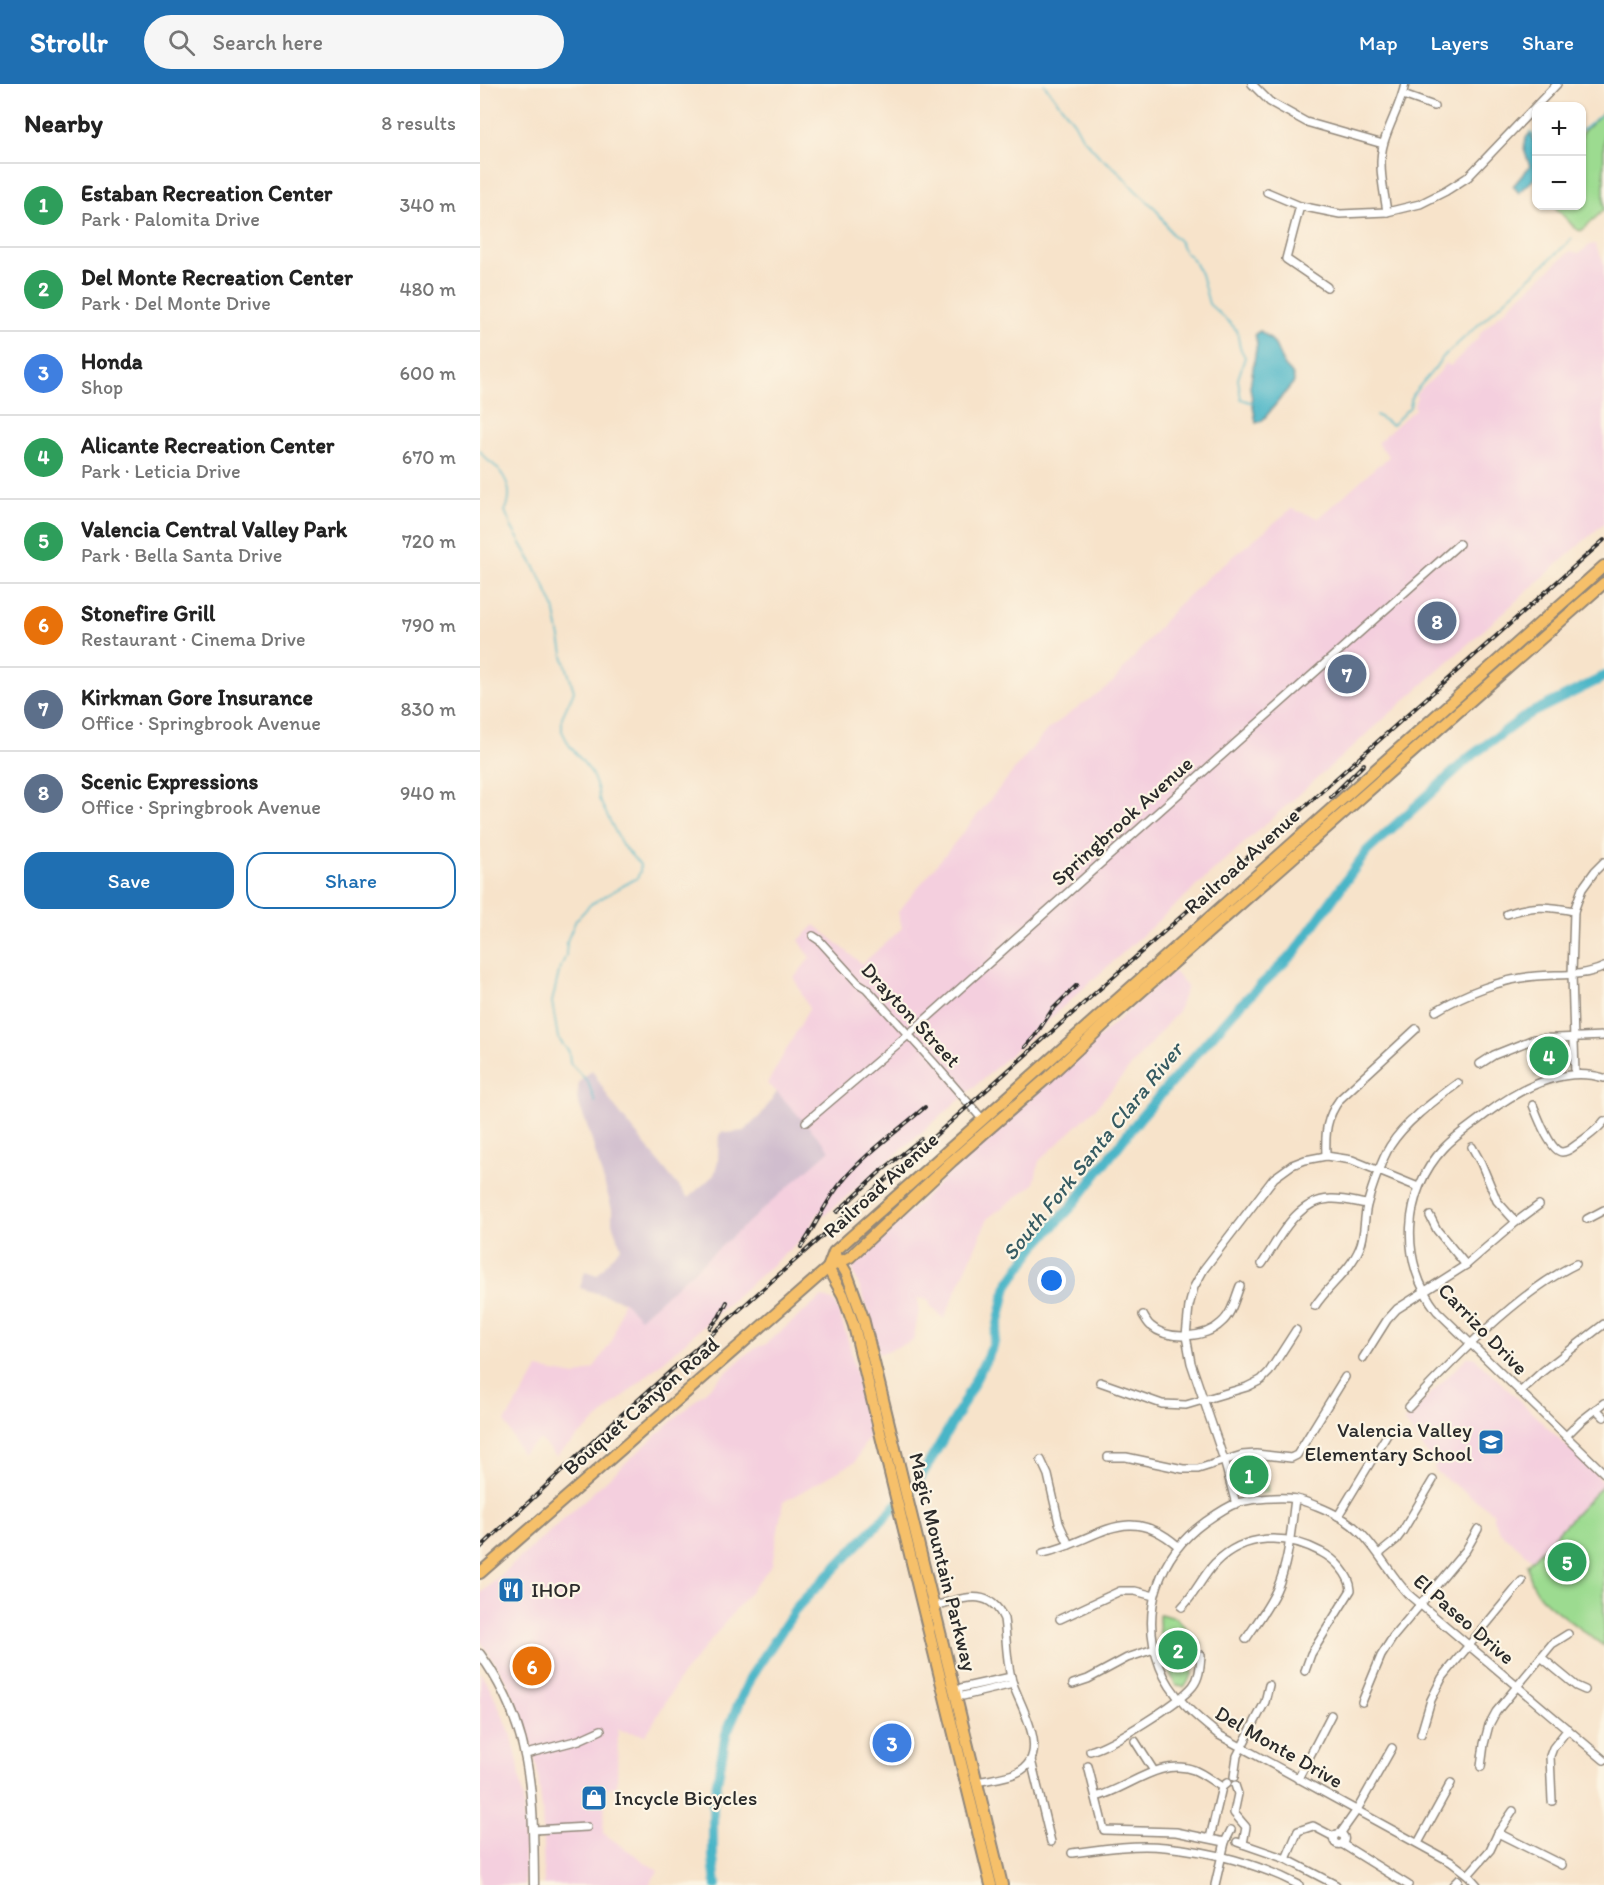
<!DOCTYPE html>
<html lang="en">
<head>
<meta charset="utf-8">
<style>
  :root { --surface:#fff; --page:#f6f6f6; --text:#222; --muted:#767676; --line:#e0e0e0; --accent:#1f6fb2 }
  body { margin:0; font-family:Itim,sans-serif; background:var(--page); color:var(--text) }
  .controls { position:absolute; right:18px; top:18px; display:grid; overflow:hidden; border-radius:12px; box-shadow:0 2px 4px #0004 }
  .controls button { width:54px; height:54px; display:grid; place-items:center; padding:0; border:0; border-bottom:2px solid var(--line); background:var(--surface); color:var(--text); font:30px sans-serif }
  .you { position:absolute; left:572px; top:1197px; width:21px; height:21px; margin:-15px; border:4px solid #fff; border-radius:50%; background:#1a73e8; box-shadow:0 0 0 9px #1a73e833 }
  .badge { display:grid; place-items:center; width:39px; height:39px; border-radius:50%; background:var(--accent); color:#fff; font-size:20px; font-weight:700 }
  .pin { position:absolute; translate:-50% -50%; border:3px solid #fff; box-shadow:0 2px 6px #0006 }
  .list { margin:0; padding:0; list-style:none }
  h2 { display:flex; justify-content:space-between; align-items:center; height:78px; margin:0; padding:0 24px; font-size:26px }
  h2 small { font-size:20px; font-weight:400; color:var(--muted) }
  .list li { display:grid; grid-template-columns:39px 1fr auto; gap:18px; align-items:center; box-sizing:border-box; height:84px; padding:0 24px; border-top:2px solid var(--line) }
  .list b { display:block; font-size:22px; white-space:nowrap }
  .list p { margin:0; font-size:20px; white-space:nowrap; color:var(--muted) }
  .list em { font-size:20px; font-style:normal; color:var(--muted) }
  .actions { display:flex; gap:12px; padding:18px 24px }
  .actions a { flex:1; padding:14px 0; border:2px solid var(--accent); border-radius:18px; text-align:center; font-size:21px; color:var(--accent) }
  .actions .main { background:var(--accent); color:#fff }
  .icon { flex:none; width:33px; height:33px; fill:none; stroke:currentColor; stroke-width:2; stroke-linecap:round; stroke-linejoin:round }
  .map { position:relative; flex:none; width:1124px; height:1801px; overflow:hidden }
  header { display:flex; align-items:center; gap:36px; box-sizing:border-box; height:84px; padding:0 30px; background:var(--accent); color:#fff }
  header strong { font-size:28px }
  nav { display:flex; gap:33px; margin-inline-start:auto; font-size:21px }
  .search { width:420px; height:54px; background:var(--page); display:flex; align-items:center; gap:15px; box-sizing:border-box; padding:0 21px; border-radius:33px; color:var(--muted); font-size:22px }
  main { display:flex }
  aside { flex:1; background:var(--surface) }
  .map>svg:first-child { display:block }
</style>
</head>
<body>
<header>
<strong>Strollr</strong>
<div class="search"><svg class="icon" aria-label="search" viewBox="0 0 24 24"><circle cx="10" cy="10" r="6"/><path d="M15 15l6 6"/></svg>Search here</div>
<nav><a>Map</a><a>Layers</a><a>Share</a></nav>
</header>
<main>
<aside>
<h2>Nearby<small>8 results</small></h2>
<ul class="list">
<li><span class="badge" style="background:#2e9e5b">1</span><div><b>Estaban Recreation Center</b><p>Park · Palomita Drive</p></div><em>340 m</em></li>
<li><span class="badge" style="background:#2e9e5b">2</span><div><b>Del Monte Recreation Center</b><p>Park · Del Monte Drive</p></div><em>480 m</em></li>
<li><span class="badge" style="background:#3f7fe0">3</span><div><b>Honda</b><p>Shop</p></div><em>600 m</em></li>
<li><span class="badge" style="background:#2e9e5b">4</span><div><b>Alicante Recreation Center</b><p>Park · Leticia Drive</p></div><em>670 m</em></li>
<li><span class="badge" style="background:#2e9e5b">5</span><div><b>Valencia Central Valley Park</b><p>Park · Bella Santa Drive</p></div><em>720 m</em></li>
<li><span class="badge" style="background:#e8710a">6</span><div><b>Stonefire Grill</b><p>Restaurant · Cinema Drive</p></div><em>790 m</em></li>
<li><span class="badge" style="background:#5c6f8a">7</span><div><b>Kirkman Gore Insurance</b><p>Office · Springbrook Avenue</p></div><em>830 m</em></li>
<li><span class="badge" style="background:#5c6f8a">8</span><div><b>Scenic Expressions</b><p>Office · Springbrook Avenue</p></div><em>940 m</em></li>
</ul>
<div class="actions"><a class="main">Save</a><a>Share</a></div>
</aside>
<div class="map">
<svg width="1124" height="1801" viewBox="0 0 1124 1801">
  <rect width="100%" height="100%" fill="#fcf5e5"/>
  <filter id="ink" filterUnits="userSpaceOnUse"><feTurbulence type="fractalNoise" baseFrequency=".0167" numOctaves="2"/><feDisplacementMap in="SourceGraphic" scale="12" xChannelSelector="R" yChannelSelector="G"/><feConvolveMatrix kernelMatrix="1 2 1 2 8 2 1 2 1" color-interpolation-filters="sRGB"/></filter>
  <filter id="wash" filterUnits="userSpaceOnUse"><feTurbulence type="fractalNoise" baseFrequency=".008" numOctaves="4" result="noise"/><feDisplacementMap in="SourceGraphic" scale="24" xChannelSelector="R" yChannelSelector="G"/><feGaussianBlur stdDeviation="1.35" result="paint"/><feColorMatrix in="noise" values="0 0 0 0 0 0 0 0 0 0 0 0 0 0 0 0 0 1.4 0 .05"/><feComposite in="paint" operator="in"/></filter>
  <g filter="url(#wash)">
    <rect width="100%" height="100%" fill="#f7e3ca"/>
    <g fill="#f4cfde">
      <polygon points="1115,160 1124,179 1124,439 761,762 490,1007 345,1131 339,1128 326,1151 76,1372 60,1356 41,1370 25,1338 58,1285 96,1292 113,1285 132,1257 143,1217 161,1233 349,1066 297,1008 287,1000 329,925 314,894 330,874 319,856 335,841 382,880 422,844 418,828 567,646 632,599 696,523 728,493 811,425 839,434 898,381 903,379 909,372 897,359 935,325 934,321 937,313 935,310 958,290 966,279 970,282 998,254 1002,247 1089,168 1099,169 1110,161"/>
      <polygon points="693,887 707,902 698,927 615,1025 559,1077 554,1100 508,1134 464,1235 450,1222 450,1219 446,1215 437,1214 439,1227 433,1257 399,1270 388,1226 373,1186 374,1179 409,1149 487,1071"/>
      <polygon points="342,1213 355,1218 369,1259 390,1350 375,1378 303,1418 292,1481 199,1595 166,1651 138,1646 137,1702 126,1704 123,1749 178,1787 169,1801 64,1801 62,1724 57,1684 46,1642 28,1599 0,1556 0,1510 269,1268 280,1262 284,1261"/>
      <polygon points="987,1273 994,1273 1124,1398 1124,1400 1052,1475 1020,1448 1013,1436 1013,1428 955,1387 954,1379 924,1337"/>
      <polygon points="0,1588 11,1605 32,1652 38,1678 43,1714 45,1801 0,1801"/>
    </g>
    <polygon fill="#d0bdce" points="112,986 133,1021 208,1114 234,1091 238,1077 239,1051 243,1047 247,1049 264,1047 281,1031 297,1008 350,1066 160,1234 143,1217 100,1204 105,1187 117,1191 141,1163 132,1139 132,1125 109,1047 97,1015 99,998"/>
    <g fill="#9cdb90" stroke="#64835e" stroke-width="1.5">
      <polygon points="1124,27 1124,126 1101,147 1096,145 1074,122 1102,122 1102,49"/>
      <polygon points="1083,958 1088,963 1087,983 1055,992 1048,963 1069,959"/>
      <polygon points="770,1376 783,1376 788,1408 765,1411 759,1408 752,1383 755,1378"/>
      <path d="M1124,1400V1562C1105,1548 1076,1529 1060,1512C1053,1504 1049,1491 1047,1481Z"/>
      <path d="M680,1530L696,1534L722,1560L713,1567L712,1591L704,1603L697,1602L695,1600C684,1575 679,1559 679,1532Z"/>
    </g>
    <g fill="#4ab5c7" stroke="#3a7079" stroke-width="1.5">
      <path d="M1050,49L1056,62V93L1039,109L1033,102L1050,82C1046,70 1039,60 1050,49Z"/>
      <path d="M780,247C800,260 795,266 805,282C810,288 814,289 814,298L782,337L776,339L770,303L777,259L775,250Z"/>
    </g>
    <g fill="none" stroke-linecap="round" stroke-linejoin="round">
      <g stroke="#4ab5c7" stroke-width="1.5">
        <polyline points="564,0 594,38 602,53 613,65 620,73 636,85 656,107 676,125 692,150 700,158 705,168 711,173 721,190 729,220 752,241 757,247 760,264 765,273 758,295 761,315 773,319"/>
        <polyline points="1102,46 1124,28"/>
        <polyline points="1050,48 1056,54"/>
        <polyline points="896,331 912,341 930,323 932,311 955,284 961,275 1092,155"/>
        <path d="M0,366C6,378 8,375 16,383C29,396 33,412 25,427L32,444L60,492L74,523L84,575L94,607L82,633V647L89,661L111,688L118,706L119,715L142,761L160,781V788L157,794L111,820L96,836L87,857L86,871L79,888L72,918L78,954L89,968L90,979L108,998L115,1018"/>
      </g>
      <polyline stroke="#4ab5c7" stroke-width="10" points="236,1801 233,1773 233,1720 246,1650 270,1594 318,1522 436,1401 477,1331 513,1262 527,1202 555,1162 591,1123 660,1034 754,927 814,869 887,767 991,672 1047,631 1118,596 1124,592"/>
    </g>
  </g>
  <g filter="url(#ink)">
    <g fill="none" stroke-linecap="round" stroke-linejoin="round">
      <g stroke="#91877a" stroke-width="10">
        <g id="minor">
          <polyline points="772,0 790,18 826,38 903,60"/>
          <polyline points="923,11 954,22"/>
          <polyline points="787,108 820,122 860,130 907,128 940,120 966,107 988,93 1077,0"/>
          <polyline points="820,122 806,175 847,203"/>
          <path d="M907,128C904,106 897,80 904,58C910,38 921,20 925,0"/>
          <path d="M1027,830C1052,821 1068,822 1094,827"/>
          <polyline points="333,852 339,856 378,899 386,904 453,978 503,1036"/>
          <path d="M956,927C985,909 1022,895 1056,892C1079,890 1103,893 1124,883"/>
          <polyline points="1000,980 1014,971 1054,955 1124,952"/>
          <polyline points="1095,990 1092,890 1094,827 1102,805 1115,787 1124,778"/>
          <path d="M1124,994C1082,981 1039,1005 1006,1030C992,1041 976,1051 964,1064C922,1108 919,1179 957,1227L1124,1389"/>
          <path d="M1053,1021C1057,1031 1071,1068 1082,1068C1089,1068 1094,1062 1099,1059C1108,1052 1118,1046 1124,1037"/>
          <polyline points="326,1038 428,951 979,460"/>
          <polyline points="992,1063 1001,1079 1017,1117 1036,1138"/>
          <path d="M846,1072C845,1048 846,1034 860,1015L936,945"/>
          <polyline points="950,1132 957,1146 986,1181"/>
          <polyline points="1107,1135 1124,1126"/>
          <path d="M782,1180C799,1155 815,1117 850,1115C862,1114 875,1118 887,1120"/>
          <path d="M835,1222C848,1202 871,1186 880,1163C886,1149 883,1133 888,1118C892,1103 902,1075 910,1062C926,1037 954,1017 978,999"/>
          <path d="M663,1231C665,1234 668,1240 671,1242C688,1257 726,1254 741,1239C752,1230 755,1214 760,1202"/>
          <polyline points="883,1274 907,1236 917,1225 986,1181 1036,1138 1059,1121"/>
          <polyline points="620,1298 682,1320 706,1321 767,1303 781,1296 789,1288 816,1246"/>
          <polyline points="1040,1308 1063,1287 1124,1240"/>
          <path d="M929,1323C974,1275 1037,1209 1096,1180"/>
          <polyline points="1116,1325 1124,1333"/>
          <polyline points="1086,1352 1101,1337 1124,1319"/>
          <polyline points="628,1373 646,1373 703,1385 718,1385 762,1371 776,1370 811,1374 817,1371 865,1293"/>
          <polyline points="561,1376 568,1391 579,1439 589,1461"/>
          <polyline points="756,1420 744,1376 711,1279 706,1252 709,1222 714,1203 724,1185 794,1094 812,1081 825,1076 846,1072 872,1076 938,1103"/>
          <polyline points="858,1432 910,1346"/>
          <path d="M563,1469C616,1458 646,1416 698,1462"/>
          <polyline points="899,1470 916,1456 922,1448 953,1396"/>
          <path d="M454,1522C482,1515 509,1502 524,1535C527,1556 526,1580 533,1600C541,1624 572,1671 538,1688C526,1694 510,1695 497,1698"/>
          <path d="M702,1523C715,1510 722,1493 735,1479C765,1449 806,1449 841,1468C855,1475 870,1491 871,1506L831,1570L825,1587"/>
          <polyline points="580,1535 640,1507 655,1507 674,1512"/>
          <path d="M766,1555C776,1540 788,1524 796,1507C809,1479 811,1445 815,1415"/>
          <polyline points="1061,1573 1096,1602 1105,1606"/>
          <polyline points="593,1600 608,1595 647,1574 674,1565"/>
          <polyline points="476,1610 481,1604 531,1593"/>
          <polyline points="476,1610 483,1612 533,1600"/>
          <polyline points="882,1618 901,1572 913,1553 986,1466 998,1445"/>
          <polyline points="941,1650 951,1616 962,1594 1042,1497"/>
          <polyline points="655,1657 674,1687"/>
          <path d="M610,1667C632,1661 698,1620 713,1602C720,1593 720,1582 721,1571"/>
          <polyline points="46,1670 99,1656 121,1646"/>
          <polyline points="551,1676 571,1758"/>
          <polyline points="608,1682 624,1746 696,1748 745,1758"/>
          <polyline points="1001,1683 1004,1660 1009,1641 1016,1628 1072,1560 1088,1550"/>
          <polyline points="754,1693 757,1672 785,1618 789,1601"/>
          <polyline points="818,1695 851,1631"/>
          <polyline points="755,1701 758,1710 754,1729 766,1743 763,1760"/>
          <path d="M616,1713C647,1705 681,1673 714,1686C724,1690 733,1698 742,1703"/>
          <polyline points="1072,1717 1070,1672 1073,1664 1088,1645"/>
          <polyline points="1033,1727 1018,1749 1082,1781"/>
          <polyline points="53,1746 107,1743"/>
          <circle cx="859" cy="1755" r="5.5"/>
          <polyline points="860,1750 877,1726 912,1664"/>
          <polyline points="730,1754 742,1703 747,1699"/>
          <polyline points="757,1758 806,1775 856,1801"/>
          <polyline points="938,1759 971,1699"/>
          <polyline points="862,1760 928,1801"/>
          <path d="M592,1769C622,1765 654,1760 685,1763C730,1767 779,1780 819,1801"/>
          <polyline points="806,1775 818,1747 833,1742 854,1753"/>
          <polyline points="988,1791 1010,1766 1018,1749"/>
          <polyline points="735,1801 745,1758 751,1746"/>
          <polyline points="973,1801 978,1796"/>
          <path d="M997,1801L988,1791L971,1778L739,1651C715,1632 691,1612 680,1583C659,1528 679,1471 725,1438C735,1431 746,1423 757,1419C772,1415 801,1412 816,1415C828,1418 848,1426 858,1432C891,1449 904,1484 928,1510L1124,1676"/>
        </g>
      </g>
      <g stroke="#91877a" stroke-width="11">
        <path id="tertiary" d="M0,1570C54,1644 53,1714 54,1801"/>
      </g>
      <g stroke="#91877a" stroke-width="14">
        <g id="primary">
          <polyline points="357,1173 367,1190 383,1234 522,1801"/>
          <polyline points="348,1184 354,1168 1124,482"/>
          <polyline points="348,1184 363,1211 374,1242 511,1801"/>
          <polyline points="0,1489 348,1184 370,1173 472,1077 568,993 630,935 1124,499"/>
        </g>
      </g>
      <use href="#minor" stroke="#fff" stroke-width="7"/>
      <use href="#tertiary" stroke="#fff" stroke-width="8"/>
      <use href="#primary" stroke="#f6c06b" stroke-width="10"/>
      <g stroke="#2b2b2b" stroke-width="4">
        <g id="rail">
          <polyline points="851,713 884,680"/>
          <polyline points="545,963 555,952 572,926 597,901"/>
          <polyline points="357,1128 400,1088 441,1055"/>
          <path d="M321,1163C336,1142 345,1118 361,1099C383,1071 418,1047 445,1023"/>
          <polyline points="230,1244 239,1233 247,1218"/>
          <polyline points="0,1464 139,1333 1124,456"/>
        </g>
      </g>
      <use href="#rail" stroke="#fcf5e5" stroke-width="1.5" stroke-dasharray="4.5" stroke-linecap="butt"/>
    </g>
  </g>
  <defs>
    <g id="school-square" transform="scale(1.35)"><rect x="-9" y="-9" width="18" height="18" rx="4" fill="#1f6fb2" stroke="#fcf5e5"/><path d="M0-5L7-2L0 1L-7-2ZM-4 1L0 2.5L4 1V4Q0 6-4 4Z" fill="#fff"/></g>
    <g id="restaurant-square" transform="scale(1.35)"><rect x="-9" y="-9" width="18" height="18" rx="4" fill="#1f6fb2" stroke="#fcf5e5"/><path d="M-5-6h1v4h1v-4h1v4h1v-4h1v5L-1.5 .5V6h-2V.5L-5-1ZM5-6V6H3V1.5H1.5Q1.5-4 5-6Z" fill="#fff"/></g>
    <g id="shop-square" transform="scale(1.35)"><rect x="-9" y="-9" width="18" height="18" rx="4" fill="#1f6fb2" stroke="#fcf5e5"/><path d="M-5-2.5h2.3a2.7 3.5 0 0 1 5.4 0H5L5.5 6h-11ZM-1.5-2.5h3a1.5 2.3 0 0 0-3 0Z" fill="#fff"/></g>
  </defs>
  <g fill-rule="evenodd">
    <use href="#school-square" x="1011" y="1358"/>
    <use href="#restaurant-square" x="31" y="1506"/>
    <use href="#shop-square" x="114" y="1714"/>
  </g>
  <g text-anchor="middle" stroke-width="4.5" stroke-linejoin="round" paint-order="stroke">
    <g font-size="21" fill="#2b2b2b" stroke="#fcf5e5">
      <text transform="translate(642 737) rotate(-42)" y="7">Springbrook Avenue</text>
      <text transform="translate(762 777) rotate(-42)" y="7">Railroad Avenue</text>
      <text transform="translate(431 931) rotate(47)" y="7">Drayton Street</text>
      <text transform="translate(401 1101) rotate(-42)" y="7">Railroad Avenue</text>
      <text transform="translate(1003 1245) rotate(46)" y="7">Carrizo Drive</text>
      <text transform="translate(161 1322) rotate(-41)" y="7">Bouquet Canyon Road</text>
      <text transform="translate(463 1478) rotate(76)" y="7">Magic Mountain Parkway</text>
      <text transform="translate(984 1535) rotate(41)" y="7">El Paseo Drive</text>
      <text transform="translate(799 1663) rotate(30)" y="7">Del Monte Drive</text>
    </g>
    <g font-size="21" fill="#2b2b2b" stroke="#fcf5e5" text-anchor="start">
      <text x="992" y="1353" text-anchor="end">Valencia Valley<tspan x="992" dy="24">Elementary School</tspan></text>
      <text x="51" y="1513">IHOP</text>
      <text x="134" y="1721">Incycle Bicycles</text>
    </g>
    <g font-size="22" font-style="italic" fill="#365b62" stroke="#fcf5e5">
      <text transform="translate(612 1067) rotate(-51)" y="8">South Fork Santa Clara River</text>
    </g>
  </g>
</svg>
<div class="controls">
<button>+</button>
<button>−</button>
</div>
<div class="you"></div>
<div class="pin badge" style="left:769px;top:1391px;background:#2e9e5b">1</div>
<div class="pin badge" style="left:698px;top:1566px;background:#2e9e5b">2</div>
<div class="pin badge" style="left:412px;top:1659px;background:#3f7fe0">3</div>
<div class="pin badge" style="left:1069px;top:972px;background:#2e9e5b">4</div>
<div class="pin badge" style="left:1087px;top:1478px;background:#2e9e5b">5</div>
<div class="pin badge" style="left:52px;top:1582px;background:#e8710a">6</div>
<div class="pin badge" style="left:867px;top:590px;background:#5c6f8a">7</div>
<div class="pin badge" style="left:957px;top:537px;background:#5c6f8a">8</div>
</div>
</main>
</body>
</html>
